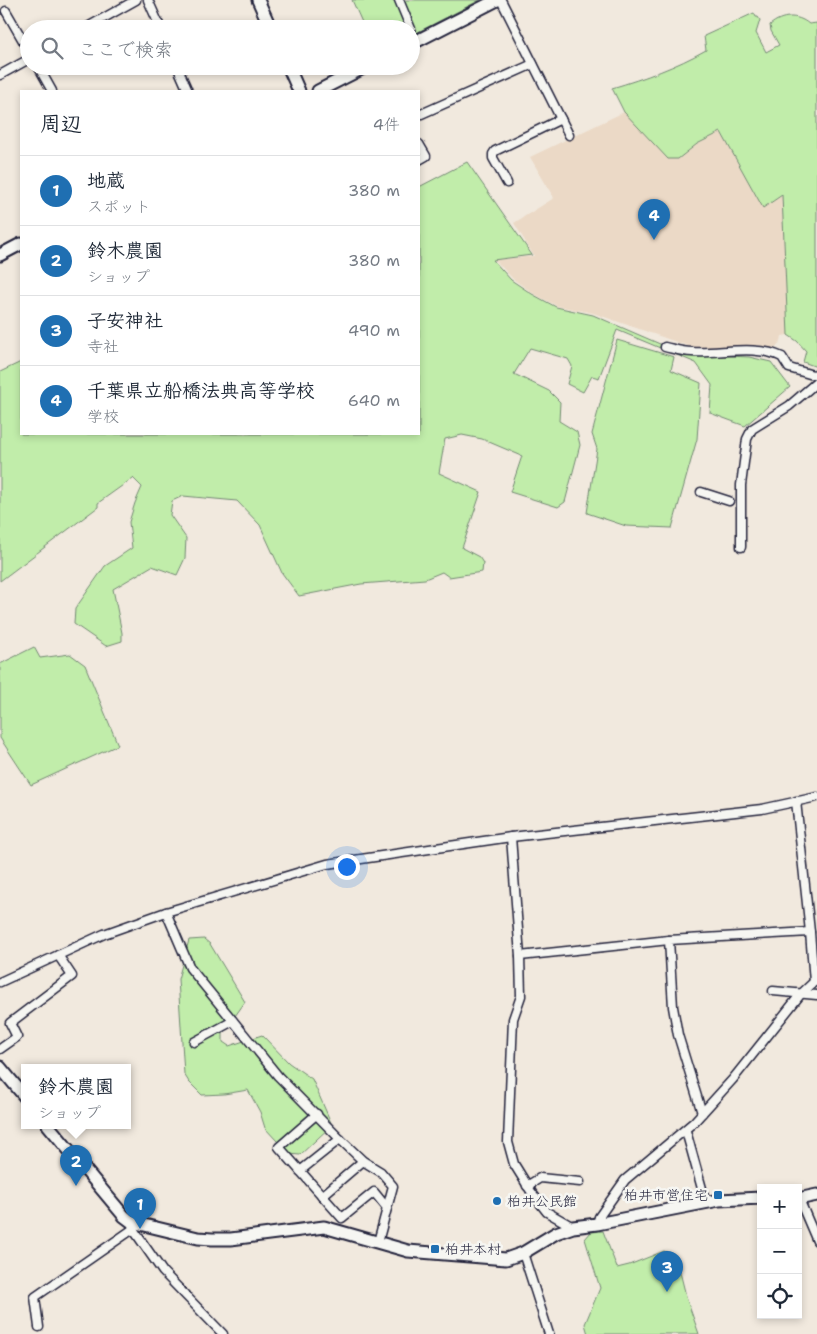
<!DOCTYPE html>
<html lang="ja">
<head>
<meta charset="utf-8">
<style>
  :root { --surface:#fff; --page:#f6f6f7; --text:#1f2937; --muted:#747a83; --line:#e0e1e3; --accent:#1f6fb2 }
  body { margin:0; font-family:"Shantell Sans","Klee One",sans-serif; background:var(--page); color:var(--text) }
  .controls { position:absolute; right:15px; bottom:15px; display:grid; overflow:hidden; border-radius:0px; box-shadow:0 2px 8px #0003 }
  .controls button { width:45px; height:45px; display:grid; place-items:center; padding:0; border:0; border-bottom:1px solid var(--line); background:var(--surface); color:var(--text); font:25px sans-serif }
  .you { position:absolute; left:346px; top:866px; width:18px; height:18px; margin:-12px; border:4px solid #fff; border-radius:50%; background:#1a73e8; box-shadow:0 0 0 8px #1a73e833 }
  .badge { display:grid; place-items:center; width:32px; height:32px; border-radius:50%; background:var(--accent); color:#fff; font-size:16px; font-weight:700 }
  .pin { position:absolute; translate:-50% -41px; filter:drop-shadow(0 1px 2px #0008) }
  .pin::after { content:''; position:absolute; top:26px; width:18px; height:15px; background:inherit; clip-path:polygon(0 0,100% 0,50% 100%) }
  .popup { position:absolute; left:21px; top:1064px; width:110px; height:65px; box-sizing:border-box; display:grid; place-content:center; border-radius:0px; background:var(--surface); filter:drop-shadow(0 1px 4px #0005); font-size:16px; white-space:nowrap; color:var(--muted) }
  .popup b { font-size:19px; color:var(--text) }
  .popup::after { content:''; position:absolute; left:50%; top:100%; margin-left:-10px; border:10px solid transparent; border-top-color:var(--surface) }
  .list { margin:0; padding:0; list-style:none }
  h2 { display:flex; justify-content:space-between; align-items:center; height:65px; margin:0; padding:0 20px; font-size:21px }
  h2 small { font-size:16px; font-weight:400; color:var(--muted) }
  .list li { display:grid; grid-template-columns:32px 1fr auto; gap:15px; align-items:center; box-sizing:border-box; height:70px; padding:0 20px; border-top:1px solid var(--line) }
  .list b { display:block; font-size:19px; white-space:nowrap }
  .list p { margin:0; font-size:16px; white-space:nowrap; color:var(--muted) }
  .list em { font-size:16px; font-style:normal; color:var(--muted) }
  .icon { flex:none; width:28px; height:28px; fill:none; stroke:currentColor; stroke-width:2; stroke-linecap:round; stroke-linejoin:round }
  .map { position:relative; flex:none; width:817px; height:1334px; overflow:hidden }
  .search { position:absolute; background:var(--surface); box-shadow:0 2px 8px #0003; left:20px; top:20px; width:400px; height:55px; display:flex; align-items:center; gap:12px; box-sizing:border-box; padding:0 18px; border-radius:28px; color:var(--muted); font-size:19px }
  .panel { position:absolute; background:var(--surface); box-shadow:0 2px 8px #0003; left:20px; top:90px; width:400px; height:345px; border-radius:0px }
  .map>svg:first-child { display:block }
</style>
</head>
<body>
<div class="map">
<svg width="817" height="1334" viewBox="0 0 817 1334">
  <rect width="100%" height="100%" fill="#f1e9de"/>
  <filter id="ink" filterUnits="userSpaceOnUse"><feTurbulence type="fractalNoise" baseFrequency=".02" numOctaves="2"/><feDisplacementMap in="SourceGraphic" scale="10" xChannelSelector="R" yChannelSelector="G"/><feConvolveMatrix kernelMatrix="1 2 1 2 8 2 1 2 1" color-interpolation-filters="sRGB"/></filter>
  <g filter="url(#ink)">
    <polygon fill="#ebd9c6" points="624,112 678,159 697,144 721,132 763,207 782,195 788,325 788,335 782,336 781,341 774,349 758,345 742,348 691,347 593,313 557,306 534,294 513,279 495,260 534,256 514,223 554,198 530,157"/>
    <g fill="#c1edaa" stroke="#728872">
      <polygon points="352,0 397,0 407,27 404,29 365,29"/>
      <polygon points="403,0 480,0 416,33"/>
      <path d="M754,13L756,17H758L760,20L756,33L766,52L779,45L771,31L770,25C782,15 797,14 809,24L817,23V367L803,362L806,351L797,341L788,335L782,195L763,208L721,132L697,144L678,159H668L624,112L612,88C645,78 676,67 706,50L704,36Z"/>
      <polygon points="467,162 532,255 493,260 511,280 532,294 556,307 593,315 683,354 749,357 771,362 790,387 745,426 710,413 712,385 696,363 617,330 599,378 592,376 583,392 567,384 572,366 568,359 530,348 514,374 549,391 560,402 559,421 577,432 580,445 565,502 558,507 510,492 522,456 482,439 462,435 445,439 439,473 481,492 462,548 479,557 483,563 482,572 449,577 442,572 425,579 361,584 299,596 282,573 260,525 237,501 183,496 172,501 170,515 186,538 185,558 177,575 152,566 113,589 122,633 122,641 106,646 74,624 75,609 105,566 132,548 129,522 135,503 142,487 133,478 98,503 98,507 0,581 0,372 21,362 21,434 419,434 419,187"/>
      <polygon points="617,340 674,357 671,370 701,383 697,439 672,528 626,526 587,513 597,449 592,434"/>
      <polygon points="34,647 40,658 70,654 85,665 118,745 31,785 0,738 0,664"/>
      <polygon points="204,939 210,944 245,1002 223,1033 223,1042 229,1046 262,1035 289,1063 312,1079 332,1125 300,1155 289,1154 265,1128 260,1112 248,1090 224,1094 202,1095 189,1082 184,1074 178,979 189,940"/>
      <polygon points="603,1231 617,1268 629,1265 664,1251 676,1256 687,1300 699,1334 588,1334 585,1324 600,1288 585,1239 591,1232"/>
    </g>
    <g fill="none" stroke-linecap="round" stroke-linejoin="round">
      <g stroke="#22223b" stroke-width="11">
        <g id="street">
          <polyline points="148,0 161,29"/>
          <polyline points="399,0 411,29"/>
          <polyline points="501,0 569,135"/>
          <polyline points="6,11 29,51"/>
          <polyline points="84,29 136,0"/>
          <polyline points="38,66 52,91"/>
          <polyline points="177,66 188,91"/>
          <polyline points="0,75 29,59"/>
          <polyline points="419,115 533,64"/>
          <polyline points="419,144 426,156 419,160"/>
          <polyline points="507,183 493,158 493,154 495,151 561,119"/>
          <path d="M665,347C674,349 683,352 692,352C721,354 754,344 782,357L789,368L813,375L817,374"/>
          <polyline points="701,492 729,501"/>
          <polyline points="741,547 741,485 747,439 752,429 789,406 817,382"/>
          <polyline points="796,801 810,932 814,982"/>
          <polyline points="511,837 520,956 521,996 513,1019 508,1142 514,1164 532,1193 547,1212 573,1227"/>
          <polyline points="166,912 190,968 278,1076 340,1139 363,1161 381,1172 393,1186 378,1242"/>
          <polyline points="520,956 669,940"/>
          <polyline points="0,982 104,934 166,912 327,864 511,837 762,809 817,797"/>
          <polyline points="773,991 817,995"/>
          <polyline points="194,1042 233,1021"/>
          <polyline points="0,1049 17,1037 10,1023 72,976 58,955"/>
          <polyline points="702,1113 678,1035 673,1007 669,940 810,932"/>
          <polyline points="317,1114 279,1147 342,1218 374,1192 387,1208"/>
          <polyline points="686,1131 706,1203"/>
          <polyline points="300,1171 340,1139"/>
          <polyline points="527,1186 540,1178 580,1182"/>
          <polyline points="322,1196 363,1161"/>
          <polyline points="799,1199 817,1241"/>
          <polyline points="132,1224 133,1229 163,1272 223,1334"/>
          <polyline points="597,1224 599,1217 625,1180 694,1122 733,1079 800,995 817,979"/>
          <polyline points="523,1253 549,1334"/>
          <polyline points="39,1327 35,1297 133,1229"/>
        </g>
      </g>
      <g stroke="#22223b" stroke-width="15">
        <g id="secondary">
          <polyline points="258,0 271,29"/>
          <polyline points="411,44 497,0"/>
          <polyline points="288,66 299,91"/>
          <polyline points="318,91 367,66"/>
          <polyline points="0,255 21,244"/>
          <polyline points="0,1067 25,1097"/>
          <polyline points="48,1125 124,1216 132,1222 198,1238 212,1239 231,1239 324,1227 408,1251 506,1259 523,1253 556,1233 573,1227 597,1224 719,1200 761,1198"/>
          <polyline points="798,1199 817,1195"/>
        </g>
      </g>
      <use href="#street" stroke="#f6f6f2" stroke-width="8"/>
      <use href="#secondary" stroke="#f6f6f2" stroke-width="11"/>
    </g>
  </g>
  <g fill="#1f6fb2" stroke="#f6f6f2" stroke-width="2">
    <rect x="713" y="1190" width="10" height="10" rx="2.5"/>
    <circle cx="497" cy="1201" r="5"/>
    <rect x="430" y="1244" width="10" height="10" rx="2.5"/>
  </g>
  <g text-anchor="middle" stroke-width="5" stroke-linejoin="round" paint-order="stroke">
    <g font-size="14" fill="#22223b" stroke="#f6f6f2" text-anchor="start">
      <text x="708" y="1200" text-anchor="end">柏井市営住宅</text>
      <text x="507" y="1206">柏井公民館</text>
      <text x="445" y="1254">柏井本村</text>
    </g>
  </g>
</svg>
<div class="controls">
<button>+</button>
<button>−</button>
<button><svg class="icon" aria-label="locate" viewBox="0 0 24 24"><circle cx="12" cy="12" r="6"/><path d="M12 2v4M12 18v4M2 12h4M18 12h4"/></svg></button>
</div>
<div class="you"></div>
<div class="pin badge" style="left:140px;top:1229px">1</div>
<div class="pin badge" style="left:76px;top:1186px">2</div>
<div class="popup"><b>鈴木農園</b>ショップ</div>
<div class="pin badge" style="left:667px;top:1292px">3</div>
<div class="pin badge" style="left:654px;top:240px">4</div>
<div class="search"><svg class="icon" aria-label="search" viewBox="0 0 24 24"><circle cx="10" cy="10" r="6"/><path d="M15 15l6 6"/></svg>ここで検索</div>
<section class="panel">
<h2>周辺<small>4件</small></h2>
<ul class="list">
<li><span class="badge">1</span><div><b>地蔵</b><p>スポット</p></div><em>380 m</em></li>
<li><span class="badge">2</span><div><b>鈴木農園</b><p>ショップ</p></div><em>380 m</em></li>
<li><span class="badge">3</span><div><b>子安神社</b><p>寺社</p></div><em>490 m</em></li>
<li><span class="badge">4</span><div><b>千葉県立船橋法典高等学校</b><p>学校</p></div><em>640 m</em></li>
</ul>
</section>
</div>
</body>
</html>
